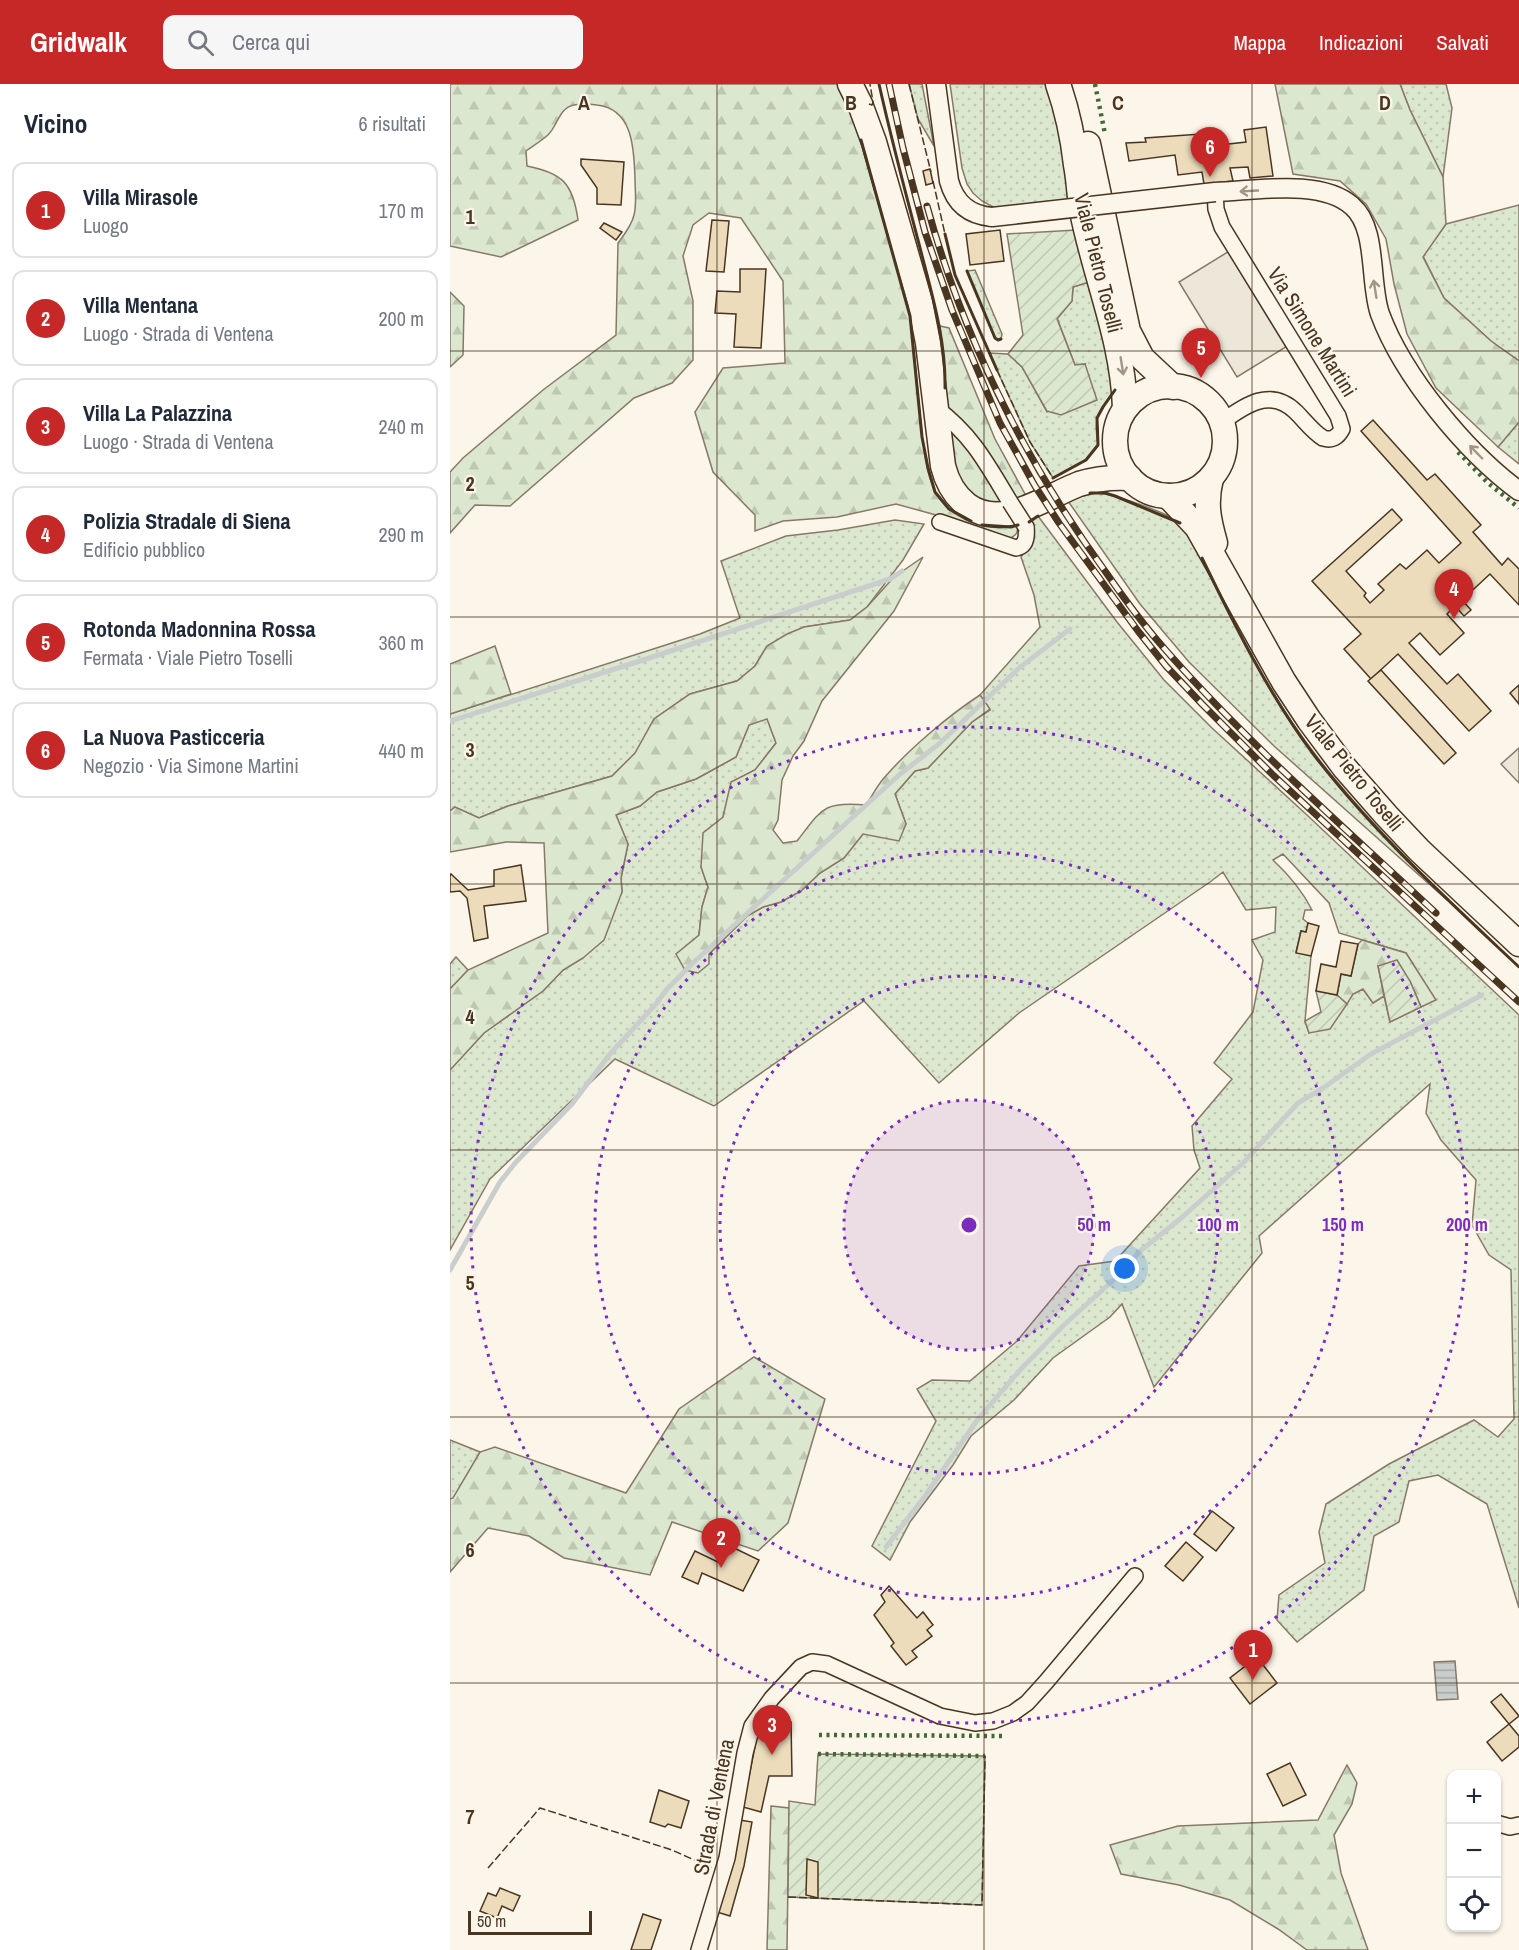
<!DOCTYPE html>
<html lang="it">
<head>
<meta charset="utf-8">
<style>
  :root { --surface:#fff; --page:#f6f6f7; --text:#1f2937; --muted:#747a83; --line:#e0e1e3; --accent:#c62828 }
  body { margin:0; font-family:"Archivo Narrow",sans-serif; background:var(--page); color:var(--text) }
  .controls { position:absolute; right:18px; bottom:18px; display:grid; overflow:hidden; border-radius:12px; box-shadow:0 2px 4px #0004 }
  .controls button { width:54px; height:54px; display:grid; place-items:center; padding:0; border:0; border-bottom:2px solid var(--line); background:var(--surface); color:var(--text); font:30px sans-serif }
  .scale { position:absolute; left:18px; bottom:15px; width:124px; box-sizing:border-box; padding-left:6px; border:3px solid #4a3520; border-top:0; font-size:16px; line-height:21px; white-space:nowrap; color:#4a3520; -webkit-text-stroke:4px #fbf6e9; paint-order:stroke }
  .you { position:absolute; left:675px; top:1185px; width:21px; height:21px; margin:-15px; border:4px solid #fff; border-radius:50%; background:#1a73e8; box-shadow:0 0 0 9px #1a73e833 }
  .badge { display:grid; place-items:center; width:39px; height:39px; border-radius:50%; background:var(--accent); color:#fff; font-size:20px; font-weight:700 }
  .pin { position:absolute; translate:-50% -50px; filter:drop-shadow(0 2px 3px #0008) }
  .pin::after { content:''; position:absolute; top:32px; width:21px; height:18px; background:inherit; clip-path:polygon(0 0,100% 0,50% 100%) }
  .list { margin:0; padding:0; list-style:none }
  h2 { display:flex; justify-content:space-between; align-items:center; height:78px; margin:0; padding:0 24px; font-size:26px }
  h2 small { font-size:20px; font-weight:400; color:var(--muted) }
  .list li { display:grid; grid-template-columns:39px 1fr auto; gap:18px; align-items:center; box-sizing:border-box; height:96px; margin:0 12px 12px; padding:0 12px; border:2px solid var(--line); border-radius:12px }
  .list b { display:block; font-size:22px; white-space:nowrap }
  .list p { margin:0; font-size:20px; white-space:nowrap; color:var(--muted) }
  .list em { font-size:20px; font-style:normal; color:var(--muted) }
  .icon { flex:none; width:33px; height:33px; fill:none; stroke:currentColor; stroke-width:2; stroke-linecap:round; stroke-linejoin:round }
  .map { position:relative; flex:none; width:1069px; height:1866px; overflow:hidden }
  header { display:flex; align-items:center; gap:36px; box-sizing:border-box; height:84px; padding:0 30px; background:var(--accent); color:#fff }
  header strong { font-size:28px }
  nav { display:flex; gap:33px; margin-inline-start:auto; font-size:21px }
  .search { width:420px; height:54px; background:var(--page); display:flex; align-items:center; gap:15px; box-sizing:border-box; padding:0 21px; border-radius:12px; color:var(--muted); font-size:22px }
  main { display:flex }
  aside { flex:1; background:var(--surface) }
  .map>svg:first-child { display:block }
</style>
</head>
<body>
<header>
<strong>Gridwalk</strong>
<div class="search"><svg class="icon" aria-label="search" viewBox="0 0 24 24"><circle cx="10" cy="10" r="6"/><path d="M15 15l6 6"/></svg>Cerca qui</div>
<nav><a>Mappa</a><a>Indicazioni</a><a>Salvati</a></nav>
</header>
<main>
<aside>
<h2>Vicino<small>6 risultati</small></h2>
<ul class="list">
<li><span class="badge">1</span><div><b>Villa Mirasole</b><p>Luogo</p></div><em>170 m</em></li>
<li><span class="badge">2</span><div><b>Villa Mentana</b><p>Luogo · Strada di Ventena</p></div><em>200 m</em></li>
<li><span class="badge">3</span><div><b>Villa La Palazzina</b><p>Luogo · Strada di Ventena</p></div><em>240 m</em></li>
<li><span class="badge">4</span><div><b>Polizia Stradale di Siena</b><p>Edificio pubblico</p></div><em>290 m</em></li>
<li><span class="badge">5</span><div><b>Rotonda Madonnina Rossa</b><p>Fermata · Viale Pietro Toselli</p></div><em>360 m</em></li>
<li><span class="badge">6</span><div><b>La Nuova Pasticceria</b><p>Negozio · Via Simone Martini</p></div><em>440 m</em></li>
</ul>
</aside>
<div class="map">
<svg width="1069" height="1866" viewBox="0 0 1069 1866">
  <defs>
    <pattern id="grass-dots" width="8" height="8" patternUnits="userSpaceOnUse" patternTransform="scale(1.5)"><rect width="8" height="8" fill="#dce7d0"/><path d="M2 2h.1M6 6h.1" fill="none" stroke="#bec7b2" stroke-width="1.8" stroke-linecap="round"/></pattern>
    <pattern id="forest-firs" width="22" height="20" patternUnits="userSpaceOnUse" patternTransform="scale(1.5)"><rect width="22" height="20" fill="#dce7d0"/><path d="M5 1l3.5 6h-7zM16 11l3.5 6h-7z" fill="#bec7b2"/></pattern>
    <pattern id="garden-furrows" width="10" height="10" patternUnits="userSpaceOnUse" patternTransform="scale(1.5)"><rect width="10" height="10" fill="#dce7d0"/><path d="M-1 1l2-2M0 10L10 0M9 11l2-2" fill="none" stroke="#bec7b2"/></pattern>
    <pattern id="water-rules" width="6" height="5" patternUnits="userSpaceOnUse" patternTransform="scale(1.5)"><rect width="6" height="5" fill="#c9cecd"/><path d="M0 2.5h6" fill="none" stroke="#a5a8a6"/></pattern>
  </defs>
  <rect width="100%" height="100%" fill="#fbf6e9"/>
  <g fill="url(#grass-dots)" stroke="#887966" stroke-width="1.5" fill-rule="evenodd">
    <polygon points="459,0 472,0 484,62 468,35"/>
    <polygon points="500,0 598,0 607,29 620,115 545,124 532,117 523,109 517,100 512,84"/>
    <polygon points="950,0 996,0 1002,24 993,93 960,26"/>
    <polygon points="1069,121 1069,277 1041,257 994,214 973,172 996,140"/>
    <polygon points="525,186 552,250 551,255 548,256 545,254 517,187"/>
    <path d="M639,198L666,295C663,316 650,319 647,336C645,344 647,353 648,361L636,376L603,394L580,358L539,269L558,270L572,283L597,328L635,280L625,281L607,234L622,217L623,203Z"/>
    <polygon points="1069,338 1069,380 1048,363"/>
    <path d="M646,409C661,409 720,429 731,440C746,455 758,488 768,508C784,540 801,572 820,604C867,684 932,749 997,816L824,662L739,578L690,520L618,417L637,410Z"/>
    <path d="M588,432L667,538L714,596L762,644L857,731L1069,931V1524L1037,1420L988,1391L959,1397L949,1438L924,1452L914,1506L847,1558L827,1536L829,1511L875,1479L869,1448L876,1420L939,1380L1024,1336L1048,1353L1064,1335L1061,1186L1039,1171L1022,1141L1026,1096L991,1056L976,1029L980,1000L809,1152L812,1169L704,1303L672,1220L660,1233L603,1274L564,1316L521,1352L503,1381L460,1438L440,1476L422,1462L486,1337L467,1305L482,1296L520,1297L567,1257L629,1182L665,1177L750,1084L744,1066L742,1042L782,995L764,979L803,928L813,876L802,856L825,848L826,823L796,826L773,788L760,798L569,929L489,999L414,917L264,1022L165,975L40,1095L0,1166V986L34,949L93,907L113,886L133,874L172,808L171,794L178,760L166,731L190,722L207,708L246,695L286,673L299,641L317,634L326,659L305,686L282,698L273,733L251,783L258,803L252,823L249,851L259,870L297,832L313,823L331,818L351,807L370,789L394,774L413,750L456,740L445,710L465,687L478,684L522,638L540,626L530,611L590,543L584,511L571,473L582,455L579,438ZM833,770L879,819L889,849L956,869L985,916L940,938L934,912L923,919L913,905L903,910L859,949L855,937L861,872L846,868L851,847L856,848L858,839L853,835L855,826H862C852,806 839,791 823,776Z"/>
    <polygon points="445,436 474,440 453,476 417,523 400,536 354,543 317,562 305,582 287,597 240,610 204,635 185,670 162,692 58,722 29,734 5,723 0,727 0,630 250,550 290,534 271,477 336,452 388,446"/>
    <polygon points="6,873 18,886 0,905 0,880"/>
    <polygon points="0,1356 30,1368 3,1415 0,1415"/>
  </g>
  <g fill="url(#forest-firs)" stroke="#887966" stroke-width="1.5">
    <path d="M0,0H387C414,47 424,104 439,156C446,181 457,210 461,235C464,267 467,299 470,331C473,356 474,384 485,407C499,435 539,450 568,441C568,449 566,452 558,455L486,431L446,420L387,433L333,437L305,447V431L263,388L245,328L273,284L335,279L333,197L291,134L259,129L243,141L233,172L243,217V276L222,299L184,314L60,422L25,421L0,449V388L13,374L93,306L166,251L168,159C174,151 182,141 184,131C187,120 185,106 185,95C184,67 184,25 147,21C140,20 132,19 124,21C109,24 108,41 98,51C91,57 83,62 76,67L77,82C113,89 123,100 128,136L51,173L0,162Z"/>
    <polygon points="825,0 950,0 960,26 993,93 996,140 973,173 994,214 1041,257 1069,277 1069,338 1048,363 986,304 957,250 944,200 936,155 916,120 890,97 843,90"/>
    <polygon points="0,208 14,222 13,271 0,283"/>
    <polygon points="490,242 499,244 545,355 575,410 565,417 499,328 495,320 495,289"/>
    <polygon points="498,342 504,344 555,421 533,421 506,395"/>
    <path d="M473,473L444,527L372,617L354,657L343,672L332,696L328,736L323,746L333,759L347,757C372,725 373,717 416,721C422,712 427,702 434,694C459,665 498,632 530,611L540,625L522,638L478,684L465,687L445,710L456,740L449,757L413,750L394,774L370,789L351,807L331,818L313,823L297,832L259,870V880L248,889L235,886L226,870L249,851L252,823L258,803L251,783L253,749L273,733L281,698L305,686L326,659L317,635L299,641L286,673L246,695L207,708L190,722L166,731L178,760L171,794L172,808L154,856L133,874L113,886L93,907L34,949L0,986V905L18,886L98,849L94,759L56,758L0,768V727L5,723L29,734L58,722L162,692L185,669L204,635L240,610L287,597L305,582L317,562L337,550L354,543L400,536L417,523L444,493Z"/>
    <polygon points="45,562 61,610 0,630 0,580"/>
    <polygon points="912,856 956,869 986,916 971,923 960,897 928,882 934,912 923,919 913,905 903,910 897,920 887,911 891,890 901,892 908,860"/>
    <polygon points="304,1273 375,1315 338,1439 308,1467 222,1438 200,1491 114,1474 79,1452 38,1444 0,1488 0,1415 3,1414 30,1368 45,1363 176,1409 229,1325"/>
    <polygon points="897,1681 907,1699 902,1720 884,1751 891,1789 918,1866 857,1866 828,1845 780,1816 729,1801 671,1790 660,1761 728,1742 868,1736"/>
    <polygon points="321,1722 339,1724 337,1866 317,1866"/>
  </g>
  <g fill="url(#garden-furrows)" stroke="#887966" stroke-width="1.5">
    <polygon points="626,146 639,198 623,203 622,217 607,235 625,281 635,280 647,316 611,331 597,327 572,283 558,270 573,251 557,150"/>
    <polygon points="947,876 960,897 971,923 940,938 928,882"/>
    <polygon points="866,907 887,911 897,920 880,945 859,949 855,937 871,928"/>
    <polygon points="368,1670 535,1672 532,1821 338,1813 339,1717 365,1721"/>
  </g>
  <g fill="#ede7d9" stroke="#887966" stroke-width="1.5">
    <polygon points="781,166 839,261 787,293 729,198"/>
    <polygon points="1069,664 1069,699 1051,680"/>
  </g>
  <polygon fill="url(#water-rules)" stroke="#887966" stroke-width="1.5" points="1005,1577 1008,1615 987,1616 984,1578"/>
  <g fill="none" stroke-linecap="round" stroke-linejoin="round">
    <g stroke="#c9cecd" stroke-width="5">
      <polyline points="0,637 187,578 440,495 452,487"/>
      <polyline points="0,1186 50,1098 66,1078 122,1020 160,970 206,920 217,905 244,878 449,691 490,659 569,584 620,545"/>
      <polyline points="436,1463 475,1412 528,1335 571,1285 614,1241 670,1190 689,1168 730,1135 793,1079 848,1019 873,1004 921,970 1032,911"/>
    </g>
  </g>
  <g fill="#ecdcbc" stroke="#4a3520" stroke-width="1.5">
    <polygon points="816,43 823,92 800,94 798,83 780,84 783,97 754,100 752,88 728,91 725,71 679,77 676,59 696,58 695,54 751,50 752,63 796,58 794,46"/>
    <polygon points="131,75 174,78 171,121 147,120 147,104 131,81"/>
    <polygon points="480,85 483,99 476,101 473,87"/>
    <polygon points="262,136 279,137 274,188 256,187"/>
    <polygon points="154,139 172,148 166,156 150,144"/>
    <polygon points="550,146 554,177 520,181 516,150"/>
    <polygon points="290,185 316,185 311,264 284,263 286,230 265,229 267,207 290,208"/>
    <polygon points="923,336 977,396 985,390 1031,441 1023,448 1052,481 1058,474 1069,485 1069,521 1040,490 1012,516 1021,526 1014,532 1005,522 997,530 1014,549 990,571 970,549 959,559 997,600 1008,590 1041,627 1019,647 948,570 921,595 894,565 911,550 862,497 942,425 952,436 896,487 916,509 914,512 920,519 934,506 928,500 950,480 956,485 977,466 989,479 1011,459 911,347"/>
    <polygon points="931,586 1006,669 994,680 918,597"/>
    <polygon points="1069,601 1069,620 1060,609"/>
    <polygon points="71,781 76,817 34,822 38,854 24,857 17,814 10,807 0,808 0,792 1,790 18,806 44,802 44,786"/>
    <polygon points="858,839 869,842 861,872 846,869 851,847 856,848"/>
    <polygon points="891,857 908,860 901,892 891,890 887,911 866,907 871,880 886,883"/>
    <polygon points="762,1427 784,1444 766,1467 744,1450"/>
    <polygon points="736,1458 753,1473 733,1497 715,1482"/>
    <polygon points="280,1462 309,1476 293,1507 252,1489 248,1500 232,1493 245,1467 270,1479"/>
    <polygon points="439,1502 467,1534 473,1528 483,1541 477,1546 482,1552 462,1567 467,1573 456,1581 441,1562 444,1559 424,1531 435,1518 431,1511"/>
    <polygon points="807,1573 827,1599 800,1620 780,1594"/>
    <polygon points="1051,1610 1069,1632 1059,1640 1041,1618"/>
    <polygon points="316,1638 341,1638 342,1692 319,1692 311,1728 293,1723 307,1652"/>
    <polygon points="1059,1640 1069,1652 1069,1663 1052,1677 1037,1658"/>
    <polygon points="840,1679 856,1711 833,1722 817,1690"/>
    <polygon points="209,1706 239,1717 231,1744 218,1740 215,1743 200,1738"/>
    <polygon points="290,1736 302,1738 294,1782 280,1832 267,1828"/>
    <polygon points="357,1775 368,1778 368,1814 356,1811"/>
    <polygon points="50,1804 70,1812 63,1827 52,1822 47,1834 30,1827 38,1809 46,1812"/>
    <polygon points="193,1830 211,1836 201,1866 181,1866"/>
  </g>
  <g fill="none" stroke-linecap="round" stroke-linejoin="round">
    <g stroke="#4a3520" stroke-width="18">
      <g id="minor">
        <path d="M765,108L766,125L772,143L888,332L892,345C888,353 882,357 873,354C863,348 855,337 846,328C821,303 795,321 772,338"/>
        <path d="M486,324C523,352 537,380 560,418"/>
        <path d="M490,438L566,464C577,462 577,452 576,443"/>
        <polyline points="1046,1739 1060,1743 1069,1741"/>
        <polyline points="249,1866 277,1774 295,1669 302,1642 322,1614 351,1583 362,1578 377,1580 490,1632 525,1639 543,1637 563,1629 577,1619 596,1598 685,1492"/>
      </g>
    </g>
    <g stroke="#4a3520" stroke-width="21">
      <g id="tertiary">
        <path d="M486,0L499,97C505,119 519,131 542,133"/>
        <path d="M765,108C804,107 871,94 902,122C928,144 919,199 930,230C953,292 1016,368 1069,407"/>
      </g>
    </g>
    <g stroke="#4a3520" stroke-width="27">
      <g id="primary">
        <path d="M400,0L410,20L424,58L470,218L478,259L493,382C497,398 504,411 517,421C552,447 595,413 629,400C645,395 663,393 680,394"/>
        <path d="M608,0C617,26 623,53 626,81C629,96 629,111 632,127C645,193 673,256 675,324"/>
        <polyline points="638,60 678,247 692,274 723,303"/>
        <circle cx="720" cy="357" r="55"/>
        <path d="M761,394C755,419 758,434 765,459"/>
        <polyline points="718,412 747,443 834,598 859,636 894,683 936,731 969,766 1069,860"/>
      </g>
    </g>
    <use href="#minor" stroke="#fbf6e9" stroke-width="15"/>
    <use href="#tertiary" stroke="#fbf6e9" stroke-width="18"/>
    <use href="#primary" stroke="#fbf6e9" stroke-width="24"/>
    <g stroke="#4a3520" stroke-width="7">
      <g id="rail">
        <polyline points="439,0 453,64 475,148 502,226 550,339 585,402 609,439 688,547 716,582 752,620 822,690 1069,918"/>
        <path d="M477,122C513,253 575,377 655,487C673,513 692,539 713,563C796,658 893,742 986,829"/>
      </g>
    </g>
    <use href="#rail" stroke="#fbf6e9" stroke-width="4.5" stroke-dasharray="14" stroke-linecap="butt"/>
    <g stroke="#4a3520" stroke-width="18" stroke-linecap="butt">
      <polyline id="minor-bridge" points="560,418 576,443"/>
    </g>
    <g stroke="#4a3520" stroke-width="21" stroke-linecap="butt">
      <polyline id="tertiary-bridge" points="542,133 765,108"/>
    </g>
    <use href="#minor-bridge" stroke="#fbf6e9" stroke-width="15"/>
    <use href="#tertiary-bridge" stroke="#fbf6e9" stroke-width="18"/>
    <g stroke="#436837" stroke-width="4.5" stroke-dasharray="3 4.5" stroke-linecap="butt">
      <polyline points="645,0 655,50"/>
      <polyline points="1008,368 1038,399 1069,424"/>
      <polyline points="369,1651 556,1652"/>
      <polyline points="368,1670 535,1672"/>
    </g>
    <g stroke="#4a3520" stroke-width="1.5" stroke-dasharray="8 3" stroke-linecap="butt">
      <polyline points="459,0 481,88"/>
      <polyline points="419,20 422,21 423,18 420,0"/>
      <polyline points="483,97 495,150"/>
      <polyline points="547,286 580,358 603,394"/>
      <polyline points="38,1784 90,1724 222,1766 264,1785"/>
      <polyline points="338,1813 532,1821 535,1672"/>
    </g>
    <g stroke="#4a3520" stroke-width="3">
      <path d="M429,0C441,54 455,107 469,160C481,207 496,255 495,304"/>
      <polyline points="411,56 460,232 472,353 478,384 485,408 499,425 521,437"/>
      <polyline points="495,150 505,191 547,286"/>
      <polyline points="517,187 545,254 548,256 551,255"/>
      <polyline points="603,394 636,376 648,361 647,334 653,323 665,306"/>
      <polyline points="640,409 655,409 665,412 730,439"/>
      <polyline points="579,438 588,432"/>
      <polyline points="532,441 561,443 568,441"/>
      <path d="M752,474C785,542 819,611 864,671C924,749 998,816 1069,883"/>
    </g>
  </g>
  <defs><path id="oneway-shaft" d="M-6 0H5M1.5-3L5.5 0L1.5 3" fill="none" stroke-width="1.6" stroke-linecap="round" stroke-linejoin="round" transform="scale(1.5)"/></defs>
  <g stroke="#a29684">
    <use href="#oneway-shaft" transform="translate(799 107) rotate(177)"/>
    <use href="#oneway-shaft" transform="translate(925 205) rotate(-99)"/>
    <use href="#oneway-shaft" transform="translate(672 282) rotate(81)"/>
    <use href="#oneway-shaft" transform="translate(1026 368) rotate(-134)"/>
  </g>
  <path fill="none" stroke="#4a3520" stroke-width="1.5" stroke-opacity="0.55" d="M267,0V1866M534,0V1866M802,0V1866M0,267H1069M0,533H1069M0,800H1069M0,1066H1069M0,1333H1069M0,1599H1069"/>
  <circle cx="519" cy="1141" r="125" fill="#7b2cbf" fill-opacity=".12"/>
  <g fill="none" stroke="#7b2cbf" stroke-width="3" stroke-dasharray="3 6">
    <circle cx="519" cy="1141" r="125"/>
    <circle cx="519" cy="1141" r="249"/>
    <circle cx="519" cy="1141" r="374"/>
    <circle cx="519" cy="1141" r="498"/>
  </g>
  <g text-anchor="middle" stroke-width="4.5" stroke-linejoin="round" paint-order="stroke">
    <g font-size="21" fill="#4a3520" stroke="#fbf6e9">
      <text transform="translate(648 179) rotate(76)" y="7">Viale Pietro Toselli</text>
      <text transform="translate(862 248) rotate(58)" y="7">Via Simone Martini</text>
      <text transform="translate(904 689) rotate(51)" y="7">Viale Pietro Toselli</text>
      <text transform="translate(264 1723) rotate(-79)" y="7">Strada di Ventena</text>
    </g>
  </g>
  <g font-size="20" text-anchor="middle" font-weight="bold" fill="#4a3520" stroke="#fbf6e9" stroke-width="4.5" stroke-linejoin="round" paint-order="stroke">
    <text x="134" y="26">A</text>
    <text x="401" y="26">B</text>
    <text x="668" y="26">C</text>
    <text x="935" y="26">D</text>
    <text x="20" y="140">1</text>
    <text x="20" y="407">2</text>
    <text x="20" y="673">3</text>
    <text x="20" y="940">4</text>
    <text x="20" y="1206">5</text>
    <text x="20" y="1473">6</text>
    <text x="20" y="1740">7</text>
  </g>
  <circle cx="519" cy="1141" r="9" fill="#7b2cbf" stroke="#fbf6e9" stroke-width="3"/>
  <g font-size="18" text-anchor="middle" font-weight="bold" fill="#7b2cbf" stroke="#fbf6e9" stroke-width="4.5" stroke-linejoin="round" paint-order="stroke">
    <text x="644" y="1147">50 m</text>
    <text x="768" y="1147">100 m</text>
    <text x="893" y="1147">150 m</text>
    <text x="1017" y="1147">200 m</text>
  </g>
</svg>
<div class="controls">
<button>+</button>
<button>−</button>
<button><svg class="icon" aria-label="locate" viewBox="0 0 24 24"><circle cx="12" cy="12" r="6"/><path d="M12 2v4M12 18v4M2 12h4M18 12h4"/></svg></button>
</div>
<div class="scale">50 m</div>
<div class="you"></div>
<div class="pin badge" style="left:803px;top:1596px">1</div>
<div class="pin badge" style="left:271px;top:1484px">2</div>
<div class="pin badge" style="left:322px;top:1671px">3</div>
<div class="pin badge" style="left:1004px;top:535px">4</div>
<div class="pin badge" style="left:751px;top:294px">5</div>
<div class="pin badge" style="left:760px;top:93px">6</div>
</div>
</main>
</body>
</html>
